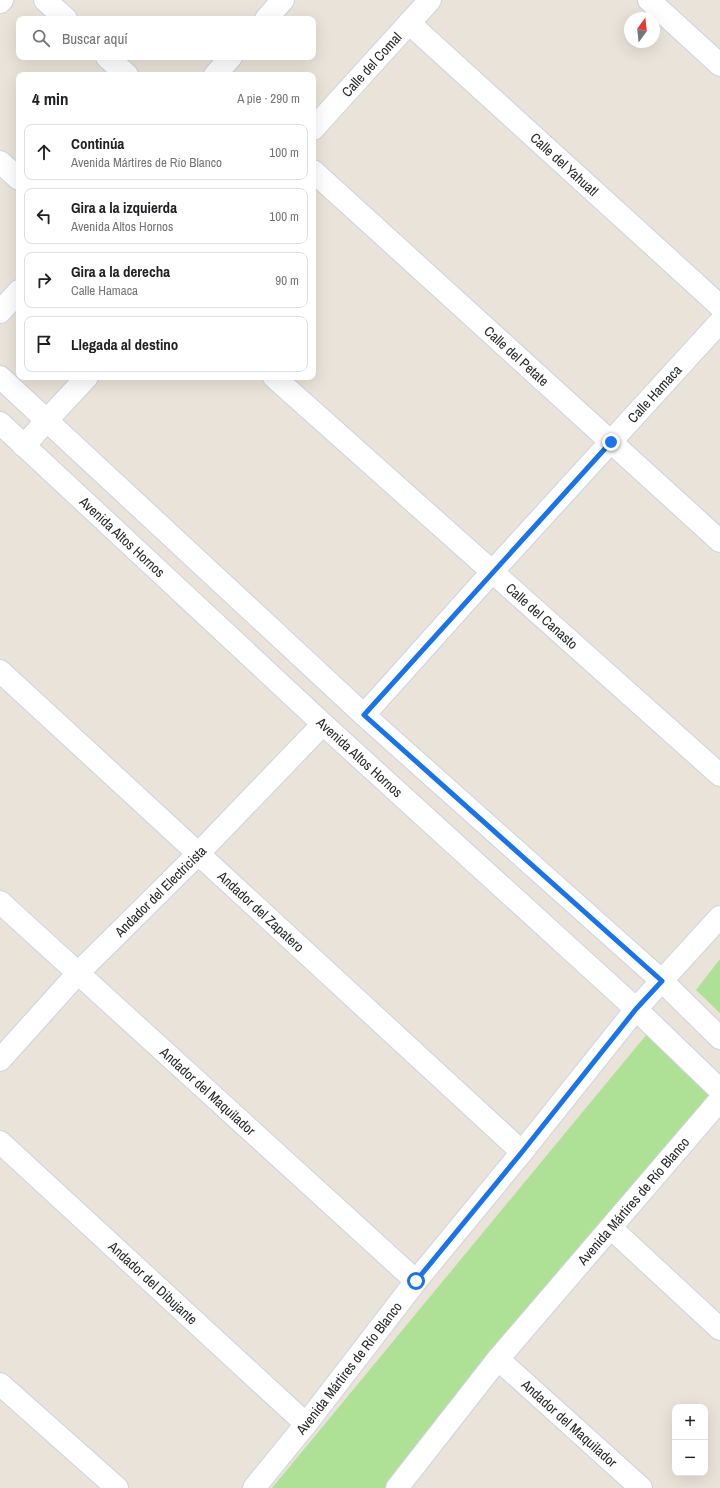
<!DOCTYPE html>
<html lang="es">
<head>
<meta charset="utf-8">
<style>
  :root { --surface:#fff; --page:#f2f2f2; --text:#202124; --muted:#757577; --line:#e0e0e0 }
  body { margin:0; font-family:"Archivo Narrow",sans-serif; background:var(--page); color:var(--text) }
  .controls { position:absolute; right:12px; bottom:12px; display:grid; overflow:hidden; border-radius:8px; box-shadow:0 4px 16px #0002 }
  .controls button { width:36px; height:36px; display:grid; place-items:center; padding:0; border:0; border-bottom:1px solid var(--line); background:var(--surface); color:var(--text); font:20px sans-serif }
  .compass { position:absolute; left:624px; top:12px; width:36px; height:36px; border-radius:50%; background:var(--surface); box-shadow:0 4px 16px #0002; rotate:15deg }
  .stop { position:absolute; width:12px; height:12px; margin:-9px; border:3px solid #1a73e8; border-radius:50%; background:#fff }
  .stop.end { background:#1a73e8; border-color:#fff; box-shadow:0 1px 4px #0008 }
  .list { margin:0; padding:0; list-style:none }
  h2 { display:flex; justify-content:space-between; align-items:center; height:52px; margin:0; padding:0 16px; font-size:17px }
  h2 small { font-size:13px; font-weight:400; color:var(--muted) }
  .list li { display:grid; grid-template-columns:26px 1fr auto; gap:12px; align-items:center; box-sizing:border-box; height:56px; margin:0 8px 8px; padding:0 8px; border:1px solid var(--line); border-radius:8px }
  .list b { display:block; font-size:15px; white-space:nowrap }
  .list p { margin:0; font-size:13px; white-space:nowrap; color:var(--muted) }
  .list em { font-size:13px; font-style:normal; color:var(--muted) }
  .icon { flex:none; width:22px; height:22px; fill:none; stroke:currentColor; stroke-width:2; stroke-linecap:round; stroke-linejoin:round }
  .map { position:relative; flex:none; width:720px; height:1488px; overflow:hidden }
  .search { position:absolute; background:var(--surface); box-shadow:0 4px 16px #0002; left:16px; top:16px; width:300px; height:44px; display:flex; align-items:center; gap:10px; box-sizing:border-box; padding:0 14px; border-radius:8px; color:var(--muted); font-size:15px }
  .panel { position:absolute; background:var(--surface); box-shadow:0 4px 16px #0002; left:16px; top:72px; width:300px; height:308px; border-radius:8px }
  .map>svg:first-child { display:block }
</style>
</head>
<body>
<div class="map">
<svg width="720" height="1488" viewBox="0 0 720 1488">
  <rect width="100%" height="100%" fill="#eae3d9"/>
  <g fill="#aee196">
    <polygon points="720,959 720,1013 696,990"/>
    <polygon points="647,1034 715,1093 389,1488 272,1488"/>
  </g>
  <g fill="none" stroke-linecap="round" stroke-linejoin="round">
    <g stroke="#cfd2e1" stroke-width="24">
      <g id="minor">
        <polyline points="45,0 66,19"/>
        <polyline points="649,0 720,65"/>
        <polyline points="0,2 2,0"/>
        <path id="s1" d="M409,23L720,306"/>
        <polyline points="107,57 127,75"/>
        <polyline points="0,162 19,179"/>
        <path id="s2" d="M313,171L720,541"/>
        <path id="s3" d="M274,377L720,775"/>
        <polyline points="24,446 47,420"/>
        <path id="s4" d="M0,671L522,1152"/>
        <path id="s5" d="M364,715L492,572L720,322"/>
        <path id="s6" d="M0,902L416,1281"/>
        <path id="s7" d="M0,1060L78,973L198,854L323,724"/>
        <path id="s8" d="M0,1142L306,1424"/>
        <polyline points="611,1228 720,1329"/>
        <path id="s9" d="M498,1359L641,1488"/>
        <polyline points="0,1384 117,1488"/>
      </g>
    </g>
    <g stroke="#cfd2e1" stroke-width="24">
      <g id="tertiary">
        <polyline points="266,19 283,0"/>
        <polyline points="215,75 231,57"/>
        <path id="s10" d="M313,129L430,0"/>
        <polyline points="0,312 19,291"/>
        <polyline points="0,377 364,715 662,981 720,1038"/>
        <polyline points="47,420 87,377"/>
        <path id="s11" d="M0,423L323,724L636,1009L720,1090"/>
        <path id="s12" d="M254,1488L306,1424L416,1281L522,1152L636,1009L720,917"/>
        <path id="s13" d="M397,1488L498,1359L720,1100"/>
      </g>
    </g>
    <use href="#minor" stroke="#fff" stroke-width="22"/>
    <use href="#tertiary" stroke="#fff" stroke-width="22"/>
  </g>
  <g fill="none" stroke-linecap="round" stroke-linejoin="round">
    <polyline stroke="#1a73e8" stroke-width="5" points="416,1281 522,1152 636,1009 662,981 364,715 611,442"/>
  </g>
  <g text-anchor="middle" stroke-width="3.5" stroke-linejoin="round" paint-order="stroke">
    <g font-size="14" fill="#282828" stroke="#fff">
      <text dy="5" stroke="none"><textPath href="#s10" startOffset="87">Calle del Comal</textPath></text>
      <text dy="5" stroke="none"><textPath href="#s1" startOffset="210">Calle del Yahuatl</textPath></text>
      <text dy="5" stroke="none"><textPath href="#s2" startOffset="275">Calle del Petate</textPath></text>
      <text dy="5" stroke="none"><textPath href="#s5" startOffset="433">Calle Hamaca</textPath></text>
      <text dy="5" stroke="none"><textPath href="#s11" startOffset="167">Avenida Altos Hornos</textPath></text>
      <text dy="5" stroke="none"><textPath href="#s3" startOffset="359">Calle del Canasto</textPath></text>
      <text dy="5" stroke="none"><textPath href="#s11" startOffset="491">Avenida Altos Hornos</textPath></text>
      <text dy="5" stroke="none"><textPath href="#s7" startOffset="233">Andador del Electricista</textPath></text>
      <text dy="5" stroke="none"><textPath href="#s4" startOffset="355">Andador del Zapatero</textPath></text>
      <text dy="5" stroke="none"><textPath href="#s6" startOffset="281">Andador del Maquilador</textPath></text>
      <text dy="5" stroke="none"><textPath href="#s13" startOffset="372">Avenida Mártires de Río Blanco</textPath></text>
      <text dy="5" stroke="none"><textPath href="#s8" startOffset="208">Andador del Dibujante</textPath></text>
      <text dy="5" stroke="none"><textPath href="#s12" startOffset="153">Avenida Mártires de Río Blanco</textPath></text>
      <text dy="5" stroke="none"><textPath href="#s9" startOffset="96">Andador del Maquilador</textPath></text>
    </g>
  </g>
</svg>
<div class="controls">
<button>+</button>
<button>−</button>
</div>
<svg class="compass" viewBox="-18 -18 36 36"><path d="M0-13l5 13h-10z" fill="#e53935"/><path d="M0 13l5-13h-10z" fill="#757577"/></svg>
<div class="stop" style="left:416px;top:1281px"></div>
<div class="stop end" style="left:611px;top:442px"></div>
<div class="search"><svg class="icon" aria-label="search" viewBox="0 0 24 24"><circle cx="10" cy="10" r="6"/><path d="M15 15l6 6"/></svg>Buscar aquí</div>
<section class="panel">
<h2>4 min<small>A pie · 290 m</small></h2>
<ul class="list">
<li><svg class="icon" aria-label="ahead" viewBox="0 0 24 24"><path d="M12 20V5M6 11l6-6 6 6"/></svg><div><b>Continúa</b><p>Avenida Mártires de Río Blanco</p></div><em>100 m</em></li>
<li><svg class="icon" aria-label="left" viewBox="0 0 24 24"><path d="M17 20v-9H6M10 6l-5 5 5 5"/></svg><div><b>Gira a la izquierda</b><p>Avenida Altos Hornos</p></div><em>100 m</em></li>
<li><svg class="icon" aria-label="right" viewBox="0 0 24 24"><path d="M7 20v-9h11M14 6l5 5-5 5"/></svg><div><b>Gira a la derecha</b><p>Calle Hamaca</p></div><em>90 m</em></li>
<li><svg class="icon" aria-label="arrive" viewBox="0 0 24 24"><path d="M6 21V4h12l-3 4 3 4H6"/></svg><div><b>Llegada al destino</b></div></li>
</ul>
</section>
</div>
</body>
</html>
